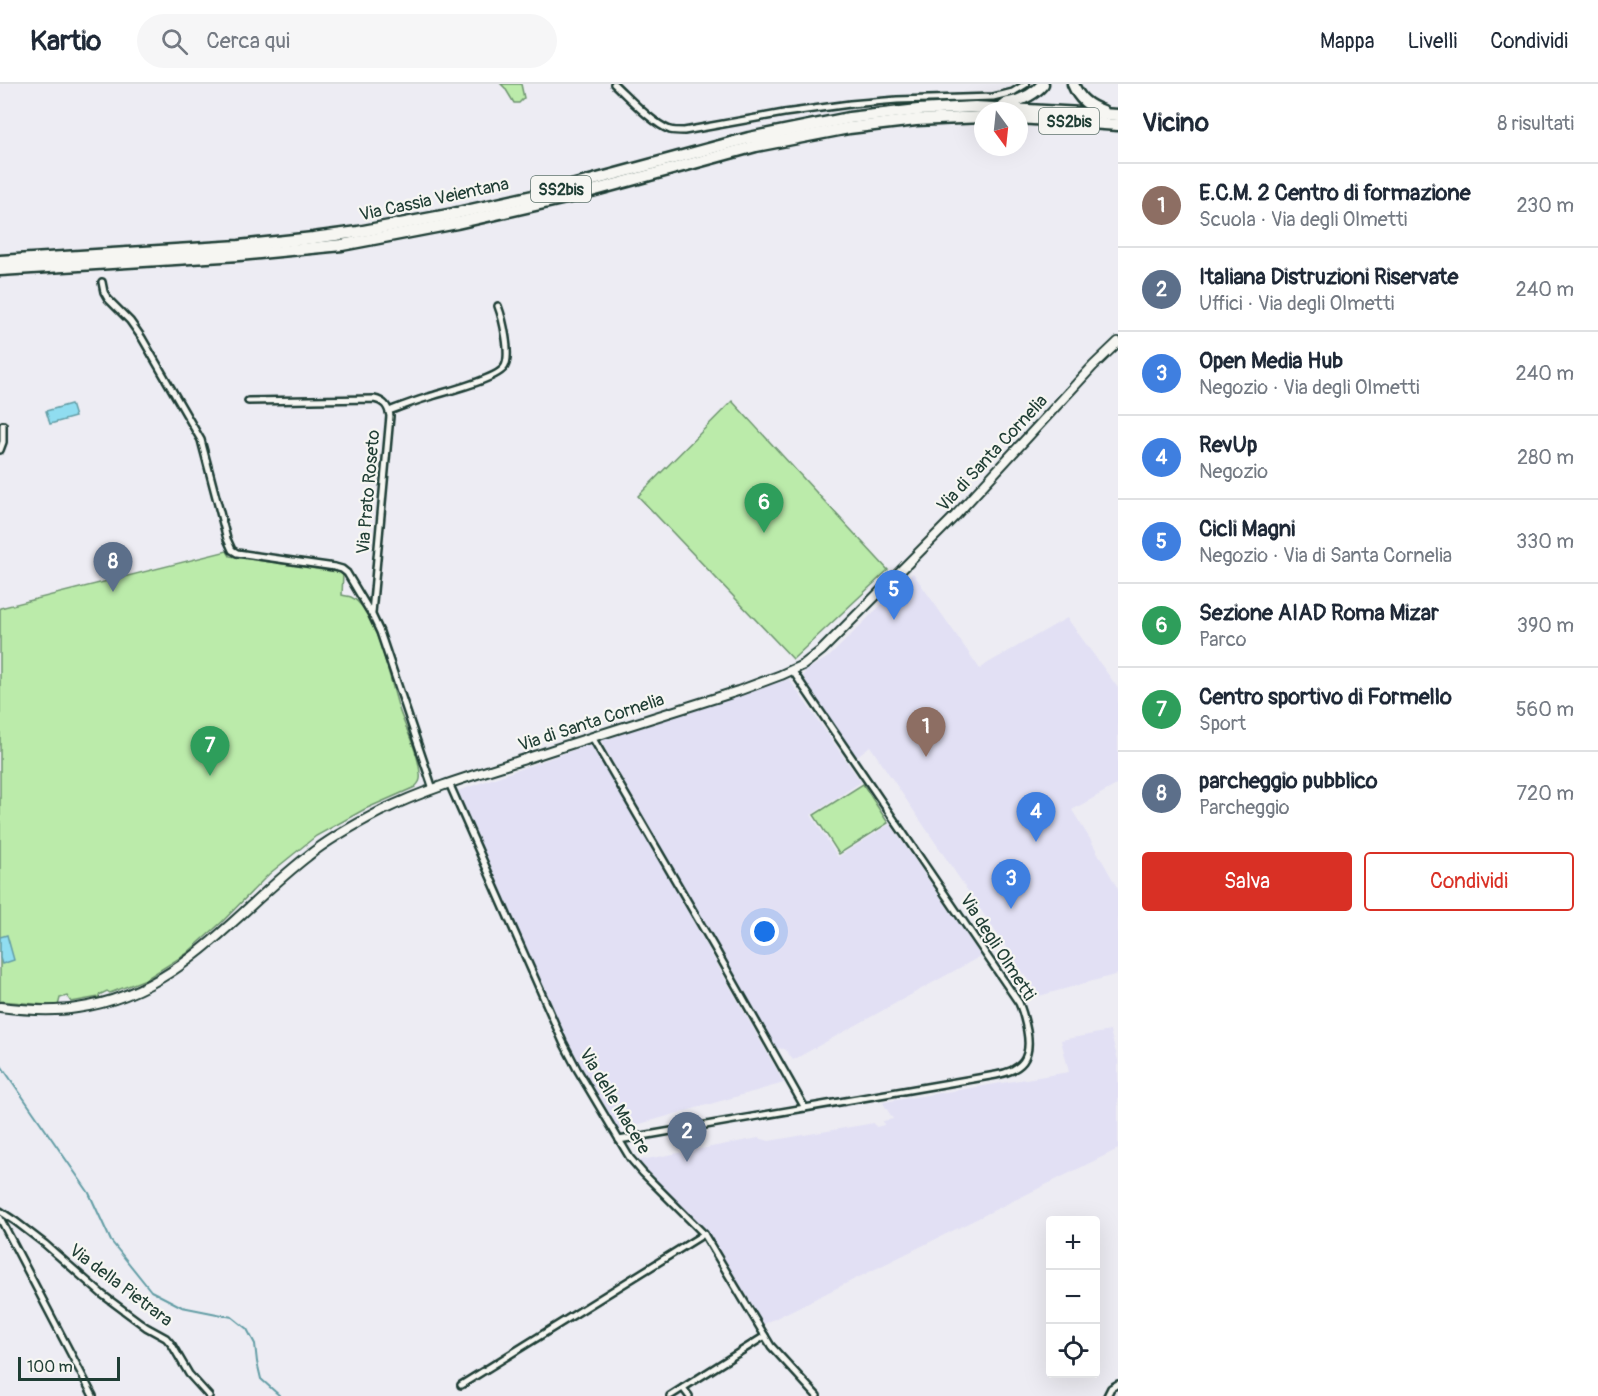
<!DOCTYPE html>
<html lang="it">
<head>
<meta charset="utf-8">
<style>
  :root { --surface:#fff; --page:#f6f6f7; --text:#1f2937; --muted:#747a83; --line:#e0e1e3; --accent:#d93025 }
  body { margin:0; font-family:Pangolin,sans-serif; background:var(--page); color:var(--text) }
  .controls { position:absolute; right:18px; bottom:18px; display:grid; overflow:hidden; border-radius:6px; box-shadow:0 6px 24px #0002 }
  .controls button { width:54px; height:54px; display:grid; place-items:center; padding:0; border:0; border-bottom:2px solid var(--line); background:var(--surface); color:var(--text); font:30px sans-serif }
  .compass { position:absolute; left:974px; top:18px; width:54px; height:54px; border-radius:50%; background:var(--surface); box-shadow:0 6px 24px #0002; rotate:165deg }
  .scale { position:absolute; left:18px; bottom:15px; width:102px; box-sizing:border-box; padding-left:6px; border:3px solid #1f3d34; border-top:0; font-size:16px; line-height:21px; white-space:nowrap; color:#1f3d34; -webkit-text-stroke:4px #f6f6f2; paint-order:stroke }
  .you { position:absolute; left:765px; top:848px; width:21px; height:21px; margin:-15px; border:4px solid #fff; border-radius:50%; background:#1a73e8; box-shadow:0 0 0 9px #1a73e833 }
  .badge { display:grid; place-items:center; width:39px; height:39px; border-radius:50%; background:var(--accent); color:#fff; font-size:20px; font-weight:700 }
  .pin { position:absolute; translate:-50% -50px; filter:drop-shadow(0 2px 3px #0008) }
  .pin::after { content:''; position:absolute; top:32px; width:21px; height:18px; background:inherit; clip-path:polygon(0 0,100% 0,50% 100%) }
  .list { margin:0; padding:0; list-style:none }
  h2 { display:flex; justify-content:space-between; align-items:center; height:78px; margin:0; padding:0 24px; font-size:26px }
  h2 small { font-size:20px; font-weight:400; color:var(--muted) }
  .list li { display:grid; grid-template-columns:39px 1fr auto; gap:18px; align-items:center; box-sizing:border-box; height:84px; padding:0 24px; border-top:2px solid var(--line) }
  .list b { display:block; font-size:22px; white-space:nowrap }
  .list p { margin:0; font-size:20px; white-space:nowrap; color:var(--muted) }
  .list em { font-size:20px; font-style:normal; color:var(--muted) }
  .actions { display:flex; gap:12px; padding:18px 24px }
  .actions a { flex:1; padding:14px 0; border:2px solid var(--accent); border-radius:6px; text-align:center; font-size:21px; color:var(--accent) }
  .actions .main { background:var(--accent); color:#fff }
  .icon { flex:none; width:33px; height:33px; fill:none; stroke:currentColor; stroke-width:2; stroke-linecap:round; stroke-linejoin:round }
  .map { position:relative; flex:none; width:1118px; height:1312px; overflow:hidden }
  header { display:flex; align-items:center; gap:36px; box-sizing:border-box; height:84px; padding:0 30px; background:var(--surface); border-bottom:2px solid var(--line) }
  header strong { font-size:28px }
  nav { display:flex; gap:33px; margin-inline-start:auto; font-size:21px }
  .search { width:420px; height:54px; background:var(--page); display:flex; align-items:center; gap:15px; box-sizing:border-box; padding:0 21px; border-radius:33px; color:var(--muted); font-size:22px }
  main { display:flex }
  aside { flex:1; background:var(--surface) }
  .map>svg:first-child { display:block }
</style>
</head>
<body>
<header>
<strong>Kartio</strong>
<div class="search"><svg class="icon" aria-label="search" viewBox="0 0 24 24"><circle cx="10" cy="10" r="6"/><path d="M15 15l6 6"/></svg>Cerca qui</div>
<nav><a>Mappa</a><a>Livelli</a><a>Condividi</a></nav>
</header>
<main>
<div class="map">
<svg width="1118" height="1312" viewBox="0 0 1118 1312">
  <rect width="100%" height="100%" fill="#edecf3"/>
  <filter id="ink" filterUnits="userSpaceOnUse"><feTurbulence type="fractalNoise" baseFrequency=".0167" numOctaves="2"/><feDisplacementMap in="SourceGraphic" scale="12" xChannelSelector="R" yChannelSelector="G"/><feConvolveMatrix kernelMatrix="1 2 1 2 8 2 1 2 1" color-interpolation-filters="sRGB"/></filter>
  <g filter="url(#ink)">
    <g fill="#e2e0f4">
      <polygon points="913,489 980,585 988,579 1067,534 1118,604 1118,700 1072,726 1090,755 1118,805 1118,890 1039,912 870,662 856,673 803,593 805,587 830,572"/>
      <polygon points="789,595 861,698 811,731 838,773 890,740 981,872 793,976 785,965 775,964 603,661 602,656"/>
      <polygon points="590,660 624,715 784,999 615,1047 570,967 458,707"/>
      <polygon points="1110,947 1118,976 1118,1065 764,1240 758,1236 709,1152 636,1077 759,1054 769,1057 874,1039 876,1043 884,1041 883,1037 893,1035 883,1019 884,1018 1069,988 1061,956"/>
    </g>
    <g fill="#bbebaa" stroke="#6d946f" stroke-width="1.5">
      <polygon points="501,0 521,0 524,14 519,19 514,19 505,4"/>
      <polygon points="732,317 888,486 793,575 638,412"/>
      <path d="M227,467L230,472L343,489L342,511C345,512 349,512 351,513C377,525 391,602 400,628C407,647 419,671 420,690C421,696 419,699 415,703L365,725L316,752L269,790L222,838L186,870L146,895L110,909L107,907L99,911V913L71,918L67,912L60,914L58,922L0,917V524Z"/>
      <polygon points="863,700 888,739 839,770 814,731"/>
    </g>
    <g fill="#90ddf0" stroke="#639da5" stroke-width="1.5">
      <polygon points="71,320 75,333 50,340 46,327"/>
      <polygon points="7,851 14,876 2,880 0,874 0,853"/>
    </g>
    <g fill="none" stroke-linecap="round" stroke-linejoin="round">
      <polyline stroke="#639da5" stroke-width="2" points="0,980 89,1109 111,1157 151,1207 182,1223 232,1233 247,1245 255,1260 257,1278 261,1295 280,1312"/>
      <g stroke="#1f3d34" stroke-width="10">
        <g id="street">
          <path d="M614,0C628,13 653,40 670,46C674,47 679,47 684,47L784,29L850,20L897,16L993,13L1013,8L1026,0"/>
          <polyline points="102,198 104,208 108,215 130,237 142,254 201,356 227,455 232,466 237,469 335,483 342,485 347,489 372,531 380,548 433,705"/>
          <path d="M248,317L374,315C384,317 388,322 390,332L372,529"/>
          <path d="M389,327C402,322 415,317 429,313C444,308 499,295 505,282C511,270 503,235 498,222"/>
          <polyline points="0,366 3,358 3,341"/>
          <polyline points="592,653 717,868 805,1024"/>
          <polyline points="449,699 563,958 577,985 630,1074 643,1089 704,1150 771,1262 817,1312"/>
          <path d="M619,1056L996,991C1022,986 1032,975 1027,947C1025,937 1023,928 1019,919L792,586"/>
          <polyline points="0,1127 15,1137 45,1160 103,1211 146,1243 166,1254 172,1261 189,1290 209,1312"/>
          <polyline points="0,1134 93,1312"/>
          <polyline points="461,1301 704,1150"/>
          <polyline points="683,1304 689,1312"/>
          <polyline points="670,1312 765,1252"/>
          <polyline points="1107,1312 1111,1304 1118,1300"/>
        </g>
      </g>
      <g stroke="#1f3d34" stroke-width="12">
        <path id="secondary" d="M0,923C25,926 52,928 77,924C180,909 232,831 308,772C330,754 356,740 381,727C426,705 474,691 522,676C594,652 666,630 738,607L781,591L803,581L822,566L955,432L1093,282L1118,258"/>
      </g>
      <g stroke="#1f3d34" stroke-width="15">
        <g id="highway">
          <path d="M1073,0C1079,15 1088,22 1103,27"/>
          <path d="M1004,20C1020,17 1033,12 1043,0"/>
          <polyline points="1019,34 1118,41"/>
          <polyline points="0,177 239,162 313,154 358,148 453,130 542,110 749,54 849,34 918,26 975,23 1118,31"/>
          <polyline points="0,186 239,171 342,161 457,139 566,114 756,62 849,44 916,36 983,33"/>
        </g>
      </g>
      <use href="#street" stroke="#f6f6f2" stroke-width="5"/>
      <use href="#secondary" stroke="#f6f6f2" stroke-width="8"/>
      <use href="#highway" stroke="#f6f6f2" stroke-width="10"/>
    </g>
  </g>
  <g text-anchor="middle" stroke-width="4.5" stroke-linejoin="round" paint-order="stroke">
    <g fill="#f6f6f2" stroke="#60746d" stroke-width="1.5">
      <rect x="1039" y="24" width="60" height="26" rx="4.5"/>
      <rect x="531" y="92" width="60" height="26" rx="4.5"/>
    </g>
    <g font-size="16" font-weight="bold" fill="#1f3d34">
      <text x="1069" y="43">SS2bis</text>
      <text x="561" y="111">SS2bis</text>
    </g>
    <g font-size="18" fill="#1f3d34" stroke="#f6f6f2">
      <text transform="translate(434 115) rotate(-12)" y="6">Via Cassia Veientana</text>
      <text transform="translate(992 369) rotate(-47)" y="6">Via di Santa Cornelia</text>
      <text transform="translate(368 408) rotate(-85)" y="6">Via Prato Roseto</text>
      <text transform="translate(591 638) rotate(-18)" y="6">Via di Santa Cornelia</text>
      <text transform="translate(998 863) rotate(57)" y="6">Via degli Olmetti</text>
      <text transform="translate(615 1017) rotate(59)" y="6">Via delle Macere</text>
      <text transform="translate(121 1201) rotate(37)" y="6">Via della Pietrara</text>
    </g>
  </g>
</svg>
<div class="controls">
<button>+</button>
<button>−</button>
<button><svg class="icon" aria-label="locate" viewBox="0 0 24 24"><circle cx="12" cy="12" r="6"/><path d="M12 2v4M12 18v4M2 12h4M18 12h4"/></svg></button>
</div>
<svg class="compass" viewBox="-18 -18 36 36"><path d="M0-13l5 13h-10z" fill="#e53935"/><path d="M0 13l5-13h-10z" fill="#747a83"/></svg>
<div class="scale">100 m</div>
<div class="you"></div>
<div class="pin badge" style="left:926px;top:673px;background:#8d6e63">1</div>
<div class="pin badge" style="left:687px;top:1078px;background:#5c6f8a">2</div>
<div class="pin badge" style="left:1011px;top:825px;background:#3f7fe0">3</div>
<div class="pin badge" style="left:1036px;top:758px;background:#3f7fe0">4</div>
<div class="pin badge" style="left:894px;top:536px;background:#3f7fe0">5</div>
<div class="pin badge" style="left:764px;top:449px;background:#2e9e5b">6</div>
<div class="pin badge" style="left:210px;top:692px;background:#2e9e5b">7</div>
<div class="pin badge" style="left:113px;top:508px;background:#5c6f8a">8</div>
</div>
<aside>
<h2>Vicino<small>8 risultati</small></h2>
<ul class="list">
<li><span class="badge" style="background:#8d6e63">1</span><div><b>E.C.M. 2 Centro di formazione</b><p>Scuola · Via degli Olmetti</p></div><em>230 m</em></li>
<li><span class="badge" style="background:#5c6f8a">2</span><div><b>Italiana Distruzioni Riservate</b><p>Uffici · Via degli Olmetti</p></div><em>240 m</em></li>
<li><span class="badge" style="background:#3f7fe0">3</span><div><b>Open Media Hub</b><p>Negozio · Via degli Olmetti</p></div><em>240 m</em></li>
<li><span class="badge" style="background:#3f7fe0">4</span><div><b>RevUp</b><p>Negozio</p></div><em>280 m</em></li>
<li><span class="badge" style="background:#3f7fe0">5</span><div><b>Cicli Magni</b><p>Negozio · Via di Santa Cornelia</p></div><em>330 m</em></li>
<li><span class="badge" style="background:#2e9e5b">6</span><div><b>Sezione AIAD Roma Mizar</b><p>Parco</p></div><em>390 m</em></li>
<li><span class="badge" style="background:#2e9e5b">7</span><div><b>Centro sportivo di Formello</b><p>Sport</p></div><em>560 m</em></li>
<li><span class="badge" style="background:#5c6f8a">8</span><div><b>parcheggio pubblico</b><p>Parcheggio</p></div><em>720 m</em></li>
</ul>
<div class="actions"><a class="main">Salva</a><a>Condividi</a></div>
</aside>
</main>
</body>
</html>
